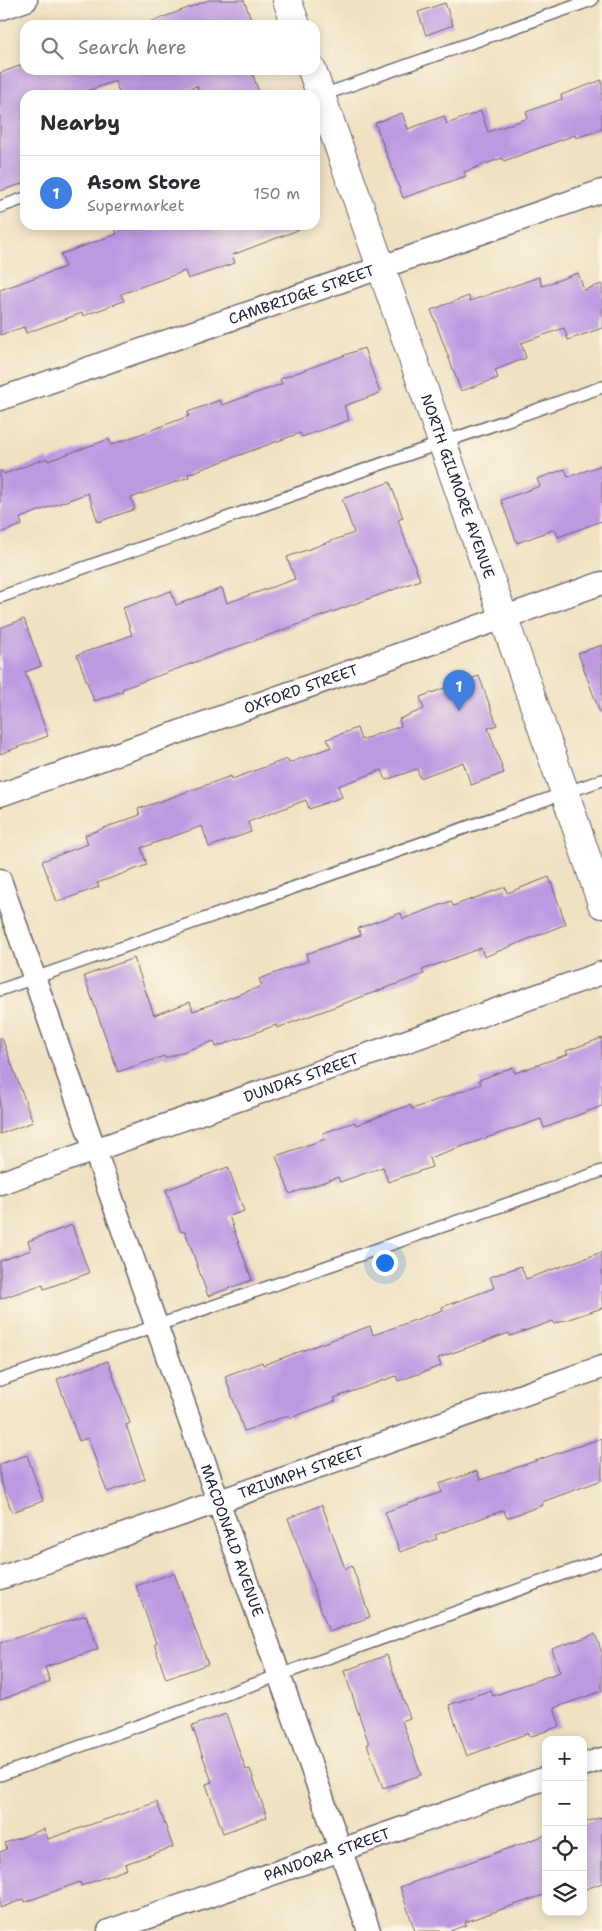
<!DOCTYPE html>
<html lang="en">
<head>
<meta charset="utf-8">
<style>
  :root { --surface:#fff; --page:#f7f7f7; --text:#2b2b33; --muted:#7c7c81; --line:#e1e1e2; --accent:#b45309 }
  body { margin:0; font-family:"Shantell Sans",sans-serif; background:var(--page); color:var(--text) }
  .controls { position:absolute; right:15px; bottom:15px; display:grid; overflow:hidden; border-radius:10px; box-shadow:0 2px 12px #0003 }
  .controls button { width:45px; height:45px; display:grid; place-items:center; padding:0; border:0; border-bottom:1px solid var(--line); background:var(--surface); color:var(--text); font:25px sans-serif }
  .you { position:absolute; left:384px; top:1262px; width:18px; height:18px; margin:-12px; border:4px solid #fff; border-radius:50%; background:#1a73e8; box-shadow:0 0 0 8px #1a73e833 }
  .badge { display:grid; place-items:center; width:32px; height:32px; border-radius:50%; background:var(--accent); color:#fff; font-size:16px; font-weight:700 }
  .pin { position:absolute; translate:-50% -41px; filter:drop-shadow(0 1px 2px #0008) }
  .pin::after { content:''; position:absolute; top:26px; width:18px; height:15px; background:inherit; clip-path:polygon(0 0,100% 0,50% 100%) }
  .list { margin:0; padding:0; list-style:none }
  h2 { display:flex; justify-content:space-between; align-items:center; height:65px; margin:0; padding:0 20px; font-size:21px }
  h2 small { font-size:16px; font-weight:400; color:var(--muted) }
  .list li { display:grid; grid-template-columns:32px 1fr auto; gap:15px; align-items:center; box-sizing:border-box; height:75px; padding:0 20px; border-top:1px solid var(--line) }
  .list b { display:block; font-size:19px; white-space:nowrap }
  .list p { margin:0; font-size:16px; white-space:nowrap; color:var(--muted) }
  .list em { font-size:16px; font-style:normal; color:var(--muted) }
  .icon { flex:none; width:28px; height:28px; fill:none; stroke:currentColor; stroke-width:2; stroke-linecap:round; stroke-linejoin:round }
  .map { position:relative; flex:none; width:602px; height:1931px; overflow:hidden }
  .search { position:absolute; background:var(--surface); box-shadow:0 2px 12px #0003; left:20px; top:20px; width:300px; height:55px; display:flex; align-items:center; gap:12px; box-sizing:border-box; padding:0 18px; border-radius:15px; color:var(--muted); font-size:19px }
  .panel { position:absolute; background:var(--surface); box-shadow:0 2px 12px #0003; left:20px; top:90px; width:300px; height:140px; border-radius:15px }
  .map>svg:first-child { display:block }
</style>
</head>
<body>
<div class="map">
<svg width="602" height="1931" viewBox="0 0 602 1931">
  <rect width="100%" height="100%" fill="#fcf5e5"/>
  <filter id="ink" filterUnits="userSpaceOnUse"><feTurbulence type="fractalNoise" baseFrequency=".02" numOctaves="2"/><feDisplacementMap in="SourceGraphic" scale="10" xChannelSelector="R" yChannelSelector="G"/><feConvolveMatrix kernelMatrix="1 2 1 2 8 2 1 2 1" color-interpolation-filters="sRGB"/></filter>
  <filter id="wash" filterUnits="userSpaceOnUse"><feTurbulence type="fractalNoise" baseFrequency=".0096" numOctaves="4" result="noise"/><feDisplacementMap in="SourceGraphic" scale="20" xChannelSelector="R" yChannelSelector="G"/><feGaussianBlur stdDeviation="1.12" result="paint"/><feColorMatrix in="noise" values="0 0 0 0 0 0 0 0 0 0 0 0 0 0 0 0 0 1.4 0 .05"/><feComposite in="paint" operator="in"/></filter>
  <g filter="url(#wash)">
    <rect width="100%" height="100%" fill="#efe1c1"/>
    <g id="blocks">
      <g fill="#bd99e2">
        <polygon points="209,0 244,0 253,25 148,25 148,23"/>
        <polygon points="445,3 453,25 426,35 418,12"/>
        <polygon points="25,64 25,70 251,70 260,95 200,95 197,86 170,95 120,95 115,81 76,95 25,95 25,183 0,191 0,73"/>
        <polygon points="602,80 602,129 576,138 575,135 504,161 502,158 464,172 466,176 403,198 375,123 402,113 408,129 444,116 447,124 481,111 488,132 528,118 526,112 562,99 561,95"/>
        <polygon points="114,225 306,225 306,227 232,255 235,263 188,279 185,271 121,294 124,301 83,316 82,313 26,333 24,327 0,335 0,290 65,267 61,254 117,234"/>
        <polygon points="578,273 584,290 602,284 602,328 568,340 564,328 521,343 526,358 495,370 498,378 461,391 431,310 469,296 470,301 539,277 542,286"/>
        <polygon points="364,348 380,393 344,406 349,420 302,437 300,433 188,474 189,477 131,498 135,509 98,522 88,493 20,518 22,525 0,533 0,471 2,471 4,474 47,458 48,461 109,439 111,445 189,416 188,412 220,400 222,405 282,384 280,379"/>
        <polygon points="602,465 602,521 558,537 555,529 517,543 501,500 540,486 537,479 565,469 568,477"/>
        <polygon points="390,482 403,518 398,520 420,580 122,689 123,691 94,701 77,655 132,635 123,608 171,591 176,605 222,588 227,603 295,579 287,557 354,533 342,499"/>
        <polygon points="24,619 41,666 25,672 48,736 0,754 0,628"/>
        <polygon points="602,645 602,713 600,713 578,653"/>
        <polygon points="479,676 497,725 488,728 504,773 471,785 463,762 420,778 417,769 386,780 382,770 338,786 342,797 309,809 306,800 248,822 251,832 209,847 202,826 141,848 147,865 97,883 99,887 57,902 42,861 88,844 85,835 140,815 138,809 178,795 231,776 232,779 287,759 289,763 331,747 327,739 357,728 361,740 401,726 399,719 424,709 420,697"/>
        <polygon points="549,877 566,924 484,957 481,948 422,970 424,974 277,1028 276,1025 216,1047 214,1041 165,1058 164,1056 118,1072 84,976 134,958 154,1015 190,1002 193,1011 262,986 259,979 308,961 306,954 361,935 358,928 401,913 403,919 451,901 453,906 505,887 507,893"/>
        <polygon points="0,1038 2,1038 33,1122 0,1134"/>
        <polygon points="602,1038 602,1106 544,1128 541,1119 429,1158 432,1167 388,1182 383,1167 340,1182 338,1177 290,1194 276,1156 325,1139 323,1133 355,1122 356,1125 410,1105 412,1109 481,1084 479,1080 513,1067 515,1073 568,1054 566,1051"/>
        <polygon points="228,1167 244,1211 229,1216 252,1280 208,1296 185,1231 181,1232 166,1190"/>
        <polygon points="72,1225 89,1273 44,1289 43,1284 0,1299 0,1261 31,1250 28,1241"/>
        <polygon points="602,1252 602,1308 554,1324 553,1321 510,1336 509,1333 438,1358 441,1366 398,1381 396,1376 334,1398 336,1401 290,1418 289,1415 244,1431 225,1376 262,1362 263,1365 370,1326 373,1335 443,1310 442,1307 494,1288 490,1277 521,1266 526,1279"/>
        <polygon points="108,1361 130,1423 126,1425 145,1479 107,1492 88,1438 79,1441 57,1379"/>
        <polygon points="602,1438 602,1480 542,1502 543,1505 507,1518 504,1510 435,1535 437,1539 400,1552 385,1512 442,1492 439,1484 477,1471 480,1480"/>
        <polygon points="27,1455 43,1501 12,1512 0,1479 0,1464"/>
        <polygon points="322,1505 345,1569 352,1566 370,1617 329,1632 288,1518"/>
        <polygon points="174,1573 208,1664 166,1679 154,1644 156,1643 136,1586"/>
        <polygon points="86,1615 98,1649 45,1667 50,1682 0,1700 0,1643"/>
        <polygon points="595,1634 602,1653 602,1691 554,1708 560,1726 529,1737 528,1733 467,1756 449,1705 491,1690 493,1696 560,1672 552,1649"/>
        <polygon points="387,1655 410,1718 402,1721 421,1775 383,1788 367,1744 369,1744 344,1671"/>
        <polygon points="226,1714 246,1770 250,1769 267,1817 223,1833 206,1784 212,1782 192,1726"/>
        <polygon points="157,1802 173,1847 125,1864 127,1869 81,1886 80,1882 25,1902 24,1899 0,1908 0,1852 7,1849 5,1843 44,1829 48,1839"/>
        <polygon points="602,1817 602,1883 583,1890 583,1823"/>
        <polygon points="546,1835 546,1894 465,1922 466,1925 450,1931 415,1931 400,1887"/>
      </g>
    </g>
  </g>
  <g filter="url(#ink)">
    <use href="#blocks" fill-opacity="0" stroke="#6a656a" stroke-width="1"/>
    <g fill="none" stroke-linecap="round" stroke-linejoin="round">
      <g stroke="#6a656a" stroke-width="14">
        <g id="service">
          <polyline points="320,96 592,0"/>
          <polyline points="0,207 25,198"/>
          <polyline points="0,597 602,387"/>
          <polyline points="0,990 602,780"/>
          <polyline points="0,1380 602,1171"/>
          <polyline points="0,1775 602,1560"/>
        </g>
      </g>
      <g stroke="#6a656a" stroke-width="25">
        <g id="minor">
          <polyline points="0,9 26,0"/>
          <path id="s1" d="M0,399L602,191"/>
          <path id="s2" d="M0,795L602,583"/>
          <path id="s3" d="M0,880L369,1931"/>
          <path id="s4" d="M0,1183L602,973"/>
          <path id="s5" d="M0,1578L602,1367"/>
          <polyline points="583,1765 602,1759"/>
          <path id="s6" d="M109,1931L546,1778"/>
        </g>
      </g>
      <g stroke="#6a656a" stroke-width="30">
        <g id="tertiary">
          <polyline points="287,0 296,25"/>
          <path id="s7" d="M312,70L565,793L602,904"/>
        </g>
      </g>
      <use href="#service" stroke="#fff" stroke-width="11"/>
      <use href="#minor" stroke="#fff" stroke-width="22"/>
      <use href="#tertiary" stroke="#fff" stroke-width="28"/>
    </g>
  </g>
  <g text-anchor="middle" stroke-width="5" stroke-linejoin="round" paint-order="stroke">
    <g font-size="15" fill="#22223b" stroke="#fcf5e5">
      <text dy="5" stroke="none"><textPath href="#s1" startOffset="319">CAMBRIDGE STREET</textPath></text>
      <text dy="5" stroke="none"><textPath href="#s7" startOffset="441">NORTH GILMORE AVENUE</textPath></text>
      <text dy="5" stroke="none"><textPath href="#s2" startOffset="319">OXFORD STREET</textPath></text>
      <text dy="5" stroke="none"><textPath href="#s4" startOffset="319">DUNDAS STREET</textPath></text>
      <text dy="5" stroke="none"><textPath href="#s5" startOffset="319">TRIUMPH STREET</textPath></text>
      <text dy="5" stroke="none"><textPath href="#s3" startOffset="700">MACDONALD AVENUE</textPath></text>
      <text dy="5" stroke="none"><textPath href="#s6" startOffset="231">PANDORA STREET</textPath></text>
    </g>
  </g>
</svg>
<div class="controls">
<button>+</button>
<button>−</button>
<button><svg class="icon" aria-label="locate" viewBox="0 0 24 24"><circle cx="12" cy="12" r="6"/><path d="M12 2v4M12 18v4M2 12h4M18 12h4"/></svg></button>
<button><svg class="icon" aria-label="layers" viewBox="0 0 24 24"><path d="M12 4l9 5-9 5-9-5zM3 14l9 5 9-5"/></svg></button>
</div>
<div class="you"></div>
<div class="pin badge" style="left:459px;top:711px;background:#3f7fe0">1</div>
<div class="search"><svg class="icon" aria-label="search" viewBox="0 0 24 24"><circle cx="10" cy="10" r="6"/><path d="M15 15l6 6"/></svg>Search here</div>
<section class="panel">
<h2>Nearby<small></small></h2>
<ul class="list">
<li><span class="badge" style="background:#3f7fe0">1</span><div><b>Asom Store</b><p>Supermarket</p></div><em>150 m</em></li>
</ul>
</section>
</div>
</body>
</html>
